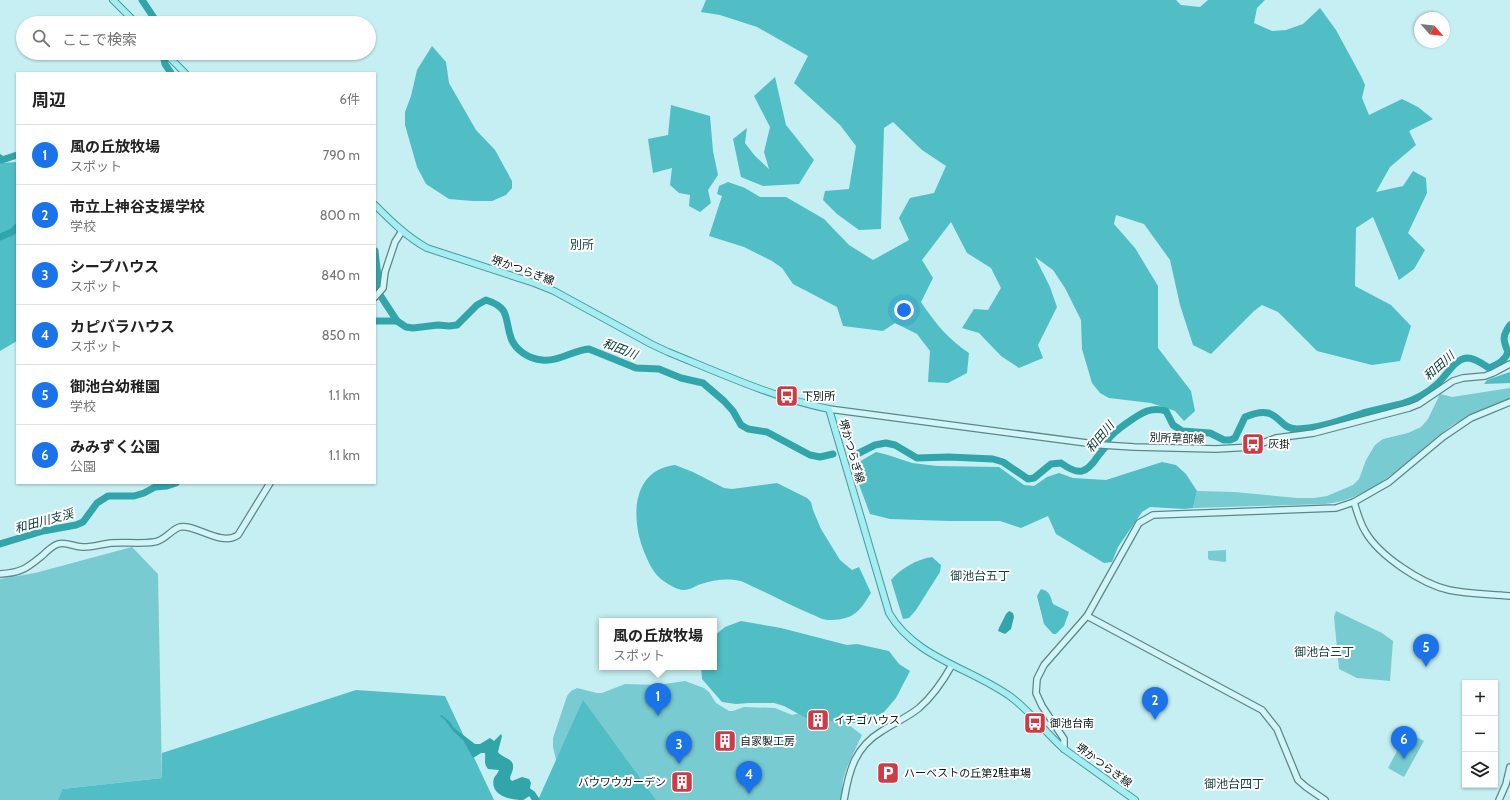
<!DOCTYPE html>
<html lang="ja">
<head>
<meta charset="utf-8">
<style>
  :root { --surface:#fff; --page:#f2f2f2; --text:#222; --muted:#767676; --line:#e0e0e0; --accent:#1a73e8 }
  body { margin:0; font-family:Cabin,"Noto Sans JP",sans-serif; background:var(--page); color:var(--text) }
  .controls { position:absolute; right:12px; bottom:12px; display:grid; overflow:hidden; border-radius:0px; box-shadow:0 1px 3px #0004 }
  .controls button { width:36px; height:36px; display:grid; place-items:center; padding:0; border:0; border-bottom:1px solid var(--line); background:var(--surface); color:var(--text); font:20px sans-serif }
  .compass { position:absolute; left:1414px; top:12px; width:36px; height:36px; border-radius:50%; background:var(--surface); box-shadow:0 1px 3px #0004; rotate:117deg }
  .you { position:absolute; left:904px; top:310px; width:14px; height:14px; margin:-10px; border:3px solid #fff; border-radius:50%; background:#1a73e8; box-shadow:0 0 0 6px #1a73e833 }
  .badge { display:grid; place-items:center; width:26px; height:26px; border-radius:50%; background:var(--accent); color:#fff; font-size:13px; font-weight:700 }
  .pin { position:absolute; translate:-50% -33px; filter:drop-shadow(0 1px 2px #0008) }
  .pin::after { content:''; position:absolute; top:21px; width:14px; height:12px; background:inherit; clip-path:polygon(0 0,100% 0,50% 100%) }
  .popup { position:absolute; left:599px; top:618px; width:118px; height:52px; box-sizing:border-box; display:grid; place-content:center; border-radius:0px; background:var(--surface); filter:drop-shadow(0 1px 3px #0005); font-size:13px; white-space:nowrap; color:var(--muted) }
  .popup b { font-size:15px; color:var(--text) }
  .popup::after { content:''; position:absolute; left:50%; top:100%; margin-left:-8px; border:8px solid transparent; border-top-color:var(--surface) }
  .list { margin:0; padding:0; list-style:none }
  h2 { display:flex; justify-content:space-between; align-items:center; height:52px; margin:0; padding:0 16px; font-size:17px }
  h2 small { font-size:13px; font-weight:400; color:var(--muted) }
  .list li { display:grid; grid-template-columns:26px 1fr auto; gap:12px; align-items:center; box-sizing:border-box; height:60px; padding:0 16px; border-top:1px solid var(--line) }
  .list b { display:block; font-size:15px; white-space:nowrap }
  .list p { margin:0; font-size:13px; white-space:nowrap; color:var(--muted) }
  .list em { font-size:13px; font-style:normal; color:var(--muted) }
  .icon { flex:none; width:22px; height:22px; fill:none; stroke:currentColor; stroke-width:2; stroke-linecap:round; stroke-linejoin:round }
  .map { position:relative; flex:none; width:1510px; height:800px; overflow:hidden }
  .search { position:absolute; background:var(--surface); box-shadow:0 1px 3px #0004; left:16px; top:16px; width:360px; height:44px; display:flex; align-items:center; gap:10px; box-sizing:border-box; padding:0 14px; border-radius:22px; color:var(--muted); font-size:15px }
  .panel { position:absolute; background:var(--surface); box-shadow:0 1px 3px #0004; left:16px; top:72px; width:360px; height:412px; border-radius:0px }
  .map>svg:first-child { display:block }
</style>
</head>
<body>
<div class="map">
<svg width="1510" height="800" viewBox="0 0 1510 800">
  <rect width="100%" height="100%" fill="#c5eff2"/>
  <g fill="#78cbd0">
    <path d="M1510,388V399C1497,405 1484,411 1471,417C1464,420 1457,422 1451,426C1413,454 1375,500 1325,504L1193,508L1197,491L1234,492L1297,498H1314L1327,496L1353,485L1359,479L1366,460L1375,445L1383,439L1408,433L1421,427L1428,419L1440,394L1452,397Z"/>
    <polygon points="132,547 158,574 162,778 62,789 58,800 0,800 0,579 35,573"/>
    <polygon points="1226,550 1226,561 1225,562 1209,560 1208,558 1208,551"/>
    <polygon points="1336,611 1382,633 1393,641 1390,681 1357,678 1339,669 1334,617"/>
    <polygon points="685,681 704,688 709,692 716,703 729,711 733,711 744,707 775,708 792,715 800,713 845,722 862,735 847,767 843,780 841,800 627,800 558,768 553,747 553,738 567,696 571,691 577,688 597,693 602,693 625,684 658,685"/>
    <polygon points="1407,732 1424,741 1404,777 1388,768"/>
  </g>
  <g fill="#50bec4">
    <path d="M706,0H1176L1181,5L1200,7L1208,0H1265L1257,8L1254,23L1272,31L1286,30L1303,24L1320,8L1336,30L1361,76L1365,85L1362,98L1369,115L1402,99L1418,107L1433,119L1409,131L1416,145L1390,167L1376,192L1403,186L1413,171L1426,178L1427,193L1408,233L1425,250L1414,269L1399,280L1373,217L1356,228L1355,286L1391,305L1411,326L1400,361L1372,365L1317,351L1278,312L1262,305L1254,311L1211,354L1193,345L1180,305L1170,260L1144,224L1116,215L1114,224L1135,248L1158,286V348L1191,391L1195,411L1184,421L1175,411L1151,403L1109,398L1100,393L1092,383L1082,349L1081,320L1065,288L1053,270L1035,257L1050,287L1057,307L1038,345L1043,358L1019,368L1001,356L979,333L962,328L974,309L988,310L1001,288L991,268L967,253L951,222L922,260L933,278L921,302C935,323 948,339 969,353L967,373L948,383L928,382L930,351L917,334L895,323L883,331L843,326L837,307L793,284L782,268L772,261L744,247L709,236L722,196L717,194L719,186L728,182L745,188L760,197H786L824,219L849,245L873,260L909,240L899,218L910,198L934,193L946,166L922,150L893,122L884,128L881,229L859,230L837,214L823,200L825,191L849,189L856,146L840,125L794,83L808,56L757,27L720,15L701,12Z"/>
    <polygon points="432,46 446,62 449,83 476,130 495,150 512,181 512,188 506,195 492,201 473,201 449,199 426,184 417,167 405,125 405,112 411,96 417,70"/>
    <polygon points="775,77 786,125 814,160 799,184 763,186 741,177 733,139 747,128 745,143 755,156 769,169 764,152 770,127 754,96"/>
    <polygon points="671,105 710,116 713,151 718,175 708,190 711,203 700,212 689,206 690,195 679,193 670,185 672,168 653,173 648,139 668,135"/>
    <polygon points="17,162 17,341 0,351 0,163"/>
    <polygon points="1510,372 1510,383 1484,384 1487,380"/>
    <polygon points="876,452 888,455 912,463 937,466 999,467 1024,485 1034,486 1047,477 1059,473 1073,478 1106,480 1162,462 1176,465 1186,474 1197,491 1193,508 1184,509 1150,507 1142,512 1118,547 1112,562 1104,563 1056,534 1048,516 1021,528 1000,521 949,521 890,519 870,514 852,466"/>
    <path d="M675,465L693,472L724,488L732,489L777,483L807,498L811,502L813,510L821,529L840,560L852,570L859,567L871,593C866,600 862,609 854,614C848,619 836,620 828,620C823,620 816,616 811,614C792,606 775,597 756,588C751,586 745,582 740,581C727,578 713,580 701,584C695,586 690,590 684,590C677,590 668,584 662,580C652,572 648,561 643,549C631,517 632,470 675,465Z"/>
    <path d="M932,557L941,565L940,572L916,610L909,618L903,619L891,580C900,569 917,559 932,557Z"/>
    <path d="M1041,589C1050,591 1050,596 1053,604L1069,612L1064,626L1056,634H1053L1044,624L1037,596Z"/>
    <polygon points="741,621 781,628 847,645 857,644 889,651 899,664 910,671 896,698 884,712 865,722 841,724 819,718 806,718 784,706 774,703 749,703 736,704 722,702 702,679 701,667 714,667 714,636 725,627"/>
    <polygon points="356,690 445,696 494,800 58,800 62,789 162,778 162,753"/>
    <polygon points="583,700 656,800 538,800"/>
  </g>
  <g fill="#32a5ab">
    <polygon points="1009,611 1013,613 1014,617 1011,629 1005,634 998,631 999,628 1006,614"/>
    <path d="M441,715L449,721L454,728L475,744H480L490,738L494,741L501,734L502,736L498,752C502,758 513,758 513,766C514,770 510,775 510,779L512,781L522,777L529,779L531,783L530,788L533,793C530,795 526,799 523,800C510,800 489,795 494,778C495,776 498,773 499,770L488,769C483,763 486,759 485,753H481L473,758L463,740L454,732L445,720L440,716Z"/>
  </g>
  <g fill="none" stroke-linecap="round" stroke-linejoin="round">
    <g stroke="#32a5ab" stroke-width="7">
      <polyline points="142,0 154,18 155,23"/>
      <polyline points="163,53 165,64 171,73"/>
      <polyline points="0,158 2,160 17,155"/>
      <polyline points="0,237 12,232 17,227"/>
      <path d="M375,251L380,295L397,321L406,327L413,328L438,325L449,326L457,325L477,305L486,300C511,308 504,318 511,338C515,350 529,359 542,360C559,362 573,350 589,349L636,368L659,369L681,378L703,383L724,401L733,411L741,425L748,429L767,432L810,455L820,457L833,454"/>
      <polyline points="375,321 397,321"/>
      <path d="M853,456L875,445L886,443L895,445L917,458L949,457L993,459L1003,462L1028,479L1034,478L1051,464L1061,463C1079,476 1086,474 1098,456C1101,452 1104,449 1106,446C1107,443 1106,442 1108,440C1112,432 1139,414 1147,411C1153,409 1160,409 1166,411L1173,425L1182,431L1210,433L1224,440H1230L1235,438L1245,417C1281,402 1275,429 1297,429C1321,428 1341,420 1363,413C1375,410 1388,407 1401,404C1414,400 1426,394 1436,385C1446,377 1454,359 1467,358C1475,358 1483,364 1489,368C1498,364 1505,361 1508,352C1503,340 1502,336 1510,325"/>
      <polyline points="0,544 43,531 76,525 83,522 97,503 108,496 134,496 144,493 155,487 167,486 176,483"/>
      <polyline points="524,789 532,794 536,800"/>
    </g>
    <g stroke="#5e8688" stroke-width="8">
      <g id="secondary">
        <polyline points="375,297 383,288 385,272 395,242 402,231"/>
        <polyline points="829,409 1102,445 1134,447 1216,449 1252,447 1276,438 1314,433 1409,408 1419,404 1453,381 1463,378 1485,376 1493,373 1510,364"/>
        <path d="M1354,502C1357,512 1360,523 1365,531C1379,556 1422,584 1449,590C1468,594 1490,594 1510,596"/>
        <path d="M0,574C21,573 27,568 43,555C47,551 52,546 58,544C67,541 75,548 84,547C93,547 102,544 111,543C126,542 140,544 154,542C165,541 170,530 180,527C196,524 221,547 238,535L270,483"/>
        <polyline points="1087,616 1262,710 1277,729 1298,780 1306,787 1325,800"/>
        <polyline points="1064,749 1064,739 1042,706 1036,693 1037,679 1044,665 1087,616 1139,523 1153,515 1336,508 1354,502 1389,482 1443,437 1471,418 1510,402"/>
        <path d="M844,800C849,770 855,747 882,731C894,723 908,717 919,708C933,696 943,681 952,665"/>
        <polyline points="1499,800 1506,784 1510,767"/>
      </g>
    </g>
    <g stroke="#479ba0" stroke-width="8">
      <g id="primary">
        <polyline points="113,0 136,23"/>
        <polyline points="165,53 185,73"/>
        <path d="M375,205C391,221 407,237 427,248L534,283L554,291L651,344L668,352C720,373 774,398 829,409L889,613C915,658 971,668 1011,697C1031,712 1045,732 1064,749L1135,800"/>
      </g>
    </g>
    <use href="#secondary" stroke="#d2f6f8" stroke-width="5.5"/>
    <use href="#primary" stroke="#a5edf1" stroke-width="6"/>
  </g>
  <defs>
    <g id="bus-square" transform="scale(1.15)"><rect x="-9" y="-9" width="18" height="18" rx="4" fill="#cc3c47" stroke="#fff"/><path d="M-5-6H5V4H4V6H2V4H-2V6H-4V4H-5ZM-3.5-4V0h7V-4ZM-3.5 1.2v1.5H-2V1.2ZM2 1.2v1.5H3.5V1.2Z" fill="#fff"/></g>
    <g id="building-square" transform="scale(1.15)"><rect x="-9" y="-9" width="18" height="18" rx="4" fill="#cc3c47" stroke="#fff"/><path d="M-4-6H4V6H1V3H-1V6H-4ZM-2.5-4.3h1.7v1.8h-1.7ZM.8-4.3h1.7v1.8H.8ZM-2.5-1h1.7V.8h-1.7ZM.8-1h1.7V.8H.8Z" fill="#fff"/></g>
    <g id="parking-square" transform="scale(1.15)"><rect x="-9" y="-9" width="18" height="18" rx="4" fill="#cc3c47" stroke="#fff"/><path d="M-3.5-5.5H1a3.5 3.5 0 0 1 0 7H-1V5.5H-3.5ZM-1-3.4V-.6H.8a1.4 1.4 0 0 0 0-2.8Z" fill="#fff"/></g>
  </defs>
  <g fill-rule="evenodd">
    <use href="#bus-square" x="787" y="396"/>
    <use href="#bus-square" x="1253" y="444"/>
    <use href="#building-square" x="818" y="720"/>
    <use href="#bus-square" x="1035" y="723"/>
    <use href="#building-square" x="725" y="741"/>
    <use href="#parking-square" x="888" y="773"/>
    <use href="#building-square" x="682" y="782"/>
  </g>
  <g text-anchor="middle" stroke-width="4" stroke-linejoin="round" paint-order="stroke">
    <g font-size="11" fill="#09191a" stroke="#fff">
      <text transform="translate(523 270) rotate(20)" y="4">堺かつらぎ線</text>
      <text transform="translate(1177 438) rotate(2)" y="4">別所草部線</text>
      <text transform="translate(852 451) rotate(74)" y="4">堺かつらぎ線</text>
      <text transform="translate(1104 765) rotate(36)" y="4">堺かつらぎ線</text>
    </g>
    <g font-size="11" fill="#09191a" stroke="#fff" text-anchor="start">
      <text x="802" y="400">下別所</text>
      <text x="1268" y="448">灰掛</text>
      <text x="834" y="724">イチゴハウス</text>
      <text x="1050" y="727">御池台南</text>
      <text x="740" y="745">自家製工房</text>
      <text x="904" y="777">ハーベストの丘第2駐車場</text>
      <text x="666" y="786" text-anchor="end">バウワウガーデン</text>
    </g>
    <g font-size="12" fill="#183f42" stroke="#fff">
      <text x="582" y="249">別所</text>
      <text x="980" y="580">御池台五丁</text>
      <text x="1324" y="656">御池台三丁</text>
      <text x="1234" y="788">御池台四丁</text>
    </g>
    <g font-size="12" font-style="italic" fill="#003437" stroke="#fff">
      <text transform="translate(620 349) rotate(21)" y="4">和田川</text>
      <text transform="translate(1439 366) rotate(-42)" y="4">和田川</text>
      <text transform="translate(1100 437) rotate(-50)" y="4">和田川</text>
      <text transform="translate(44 521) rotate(-15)" y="4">和田川支渓</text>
    </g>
  </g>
</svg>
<div class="controls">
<button>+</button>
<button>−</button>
<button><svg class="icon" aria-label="layers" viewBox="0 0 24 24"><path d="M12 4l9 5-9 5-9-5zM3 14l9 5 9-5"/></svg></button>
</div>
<svg class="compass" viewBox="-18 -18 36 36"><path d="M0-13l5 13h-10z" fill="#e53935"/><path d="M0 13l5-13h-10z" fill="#767676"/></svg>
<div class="you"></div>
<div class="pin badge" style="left:658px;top:716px">1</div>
<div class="popup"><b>風の丘放牧場</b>スポット</div>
<div class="pin badge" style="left:1155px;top:720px">2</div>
<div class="pin badge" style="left:679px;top:764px">3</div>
<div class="pin badge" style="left:749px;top:794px">4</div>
<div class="pin badge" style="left:1426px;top:667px">5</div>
<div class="pin badge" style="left:1404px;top:759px">6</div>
<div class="search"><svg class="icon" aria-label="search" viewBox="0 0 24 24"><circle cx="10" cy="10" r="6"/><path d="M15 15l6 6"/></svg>ここで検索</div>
<section class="panel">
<h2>周辺<small>6件</small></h2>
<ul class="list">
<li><span class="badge">1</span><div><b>風の丘放牧場</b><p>スポット</p></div><em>790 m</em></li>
<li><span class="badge">2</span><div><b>市立上神谷支援学校</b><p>学校</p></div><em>800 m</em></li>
<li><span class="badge">3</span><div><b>シープハウス</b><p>スポット</p></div><em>840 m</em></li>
<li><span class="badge">4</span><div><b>カピバラハウス</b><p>スポット</p></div><em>850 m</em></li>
<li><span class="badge">5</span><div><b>御池台幼稚園</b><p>学校</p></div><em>1.1 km</em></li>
<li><span class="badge">6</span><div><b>みみずく公園</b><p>公園</p></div><em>1.1 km</em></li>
</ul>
</section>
</div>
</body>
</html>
